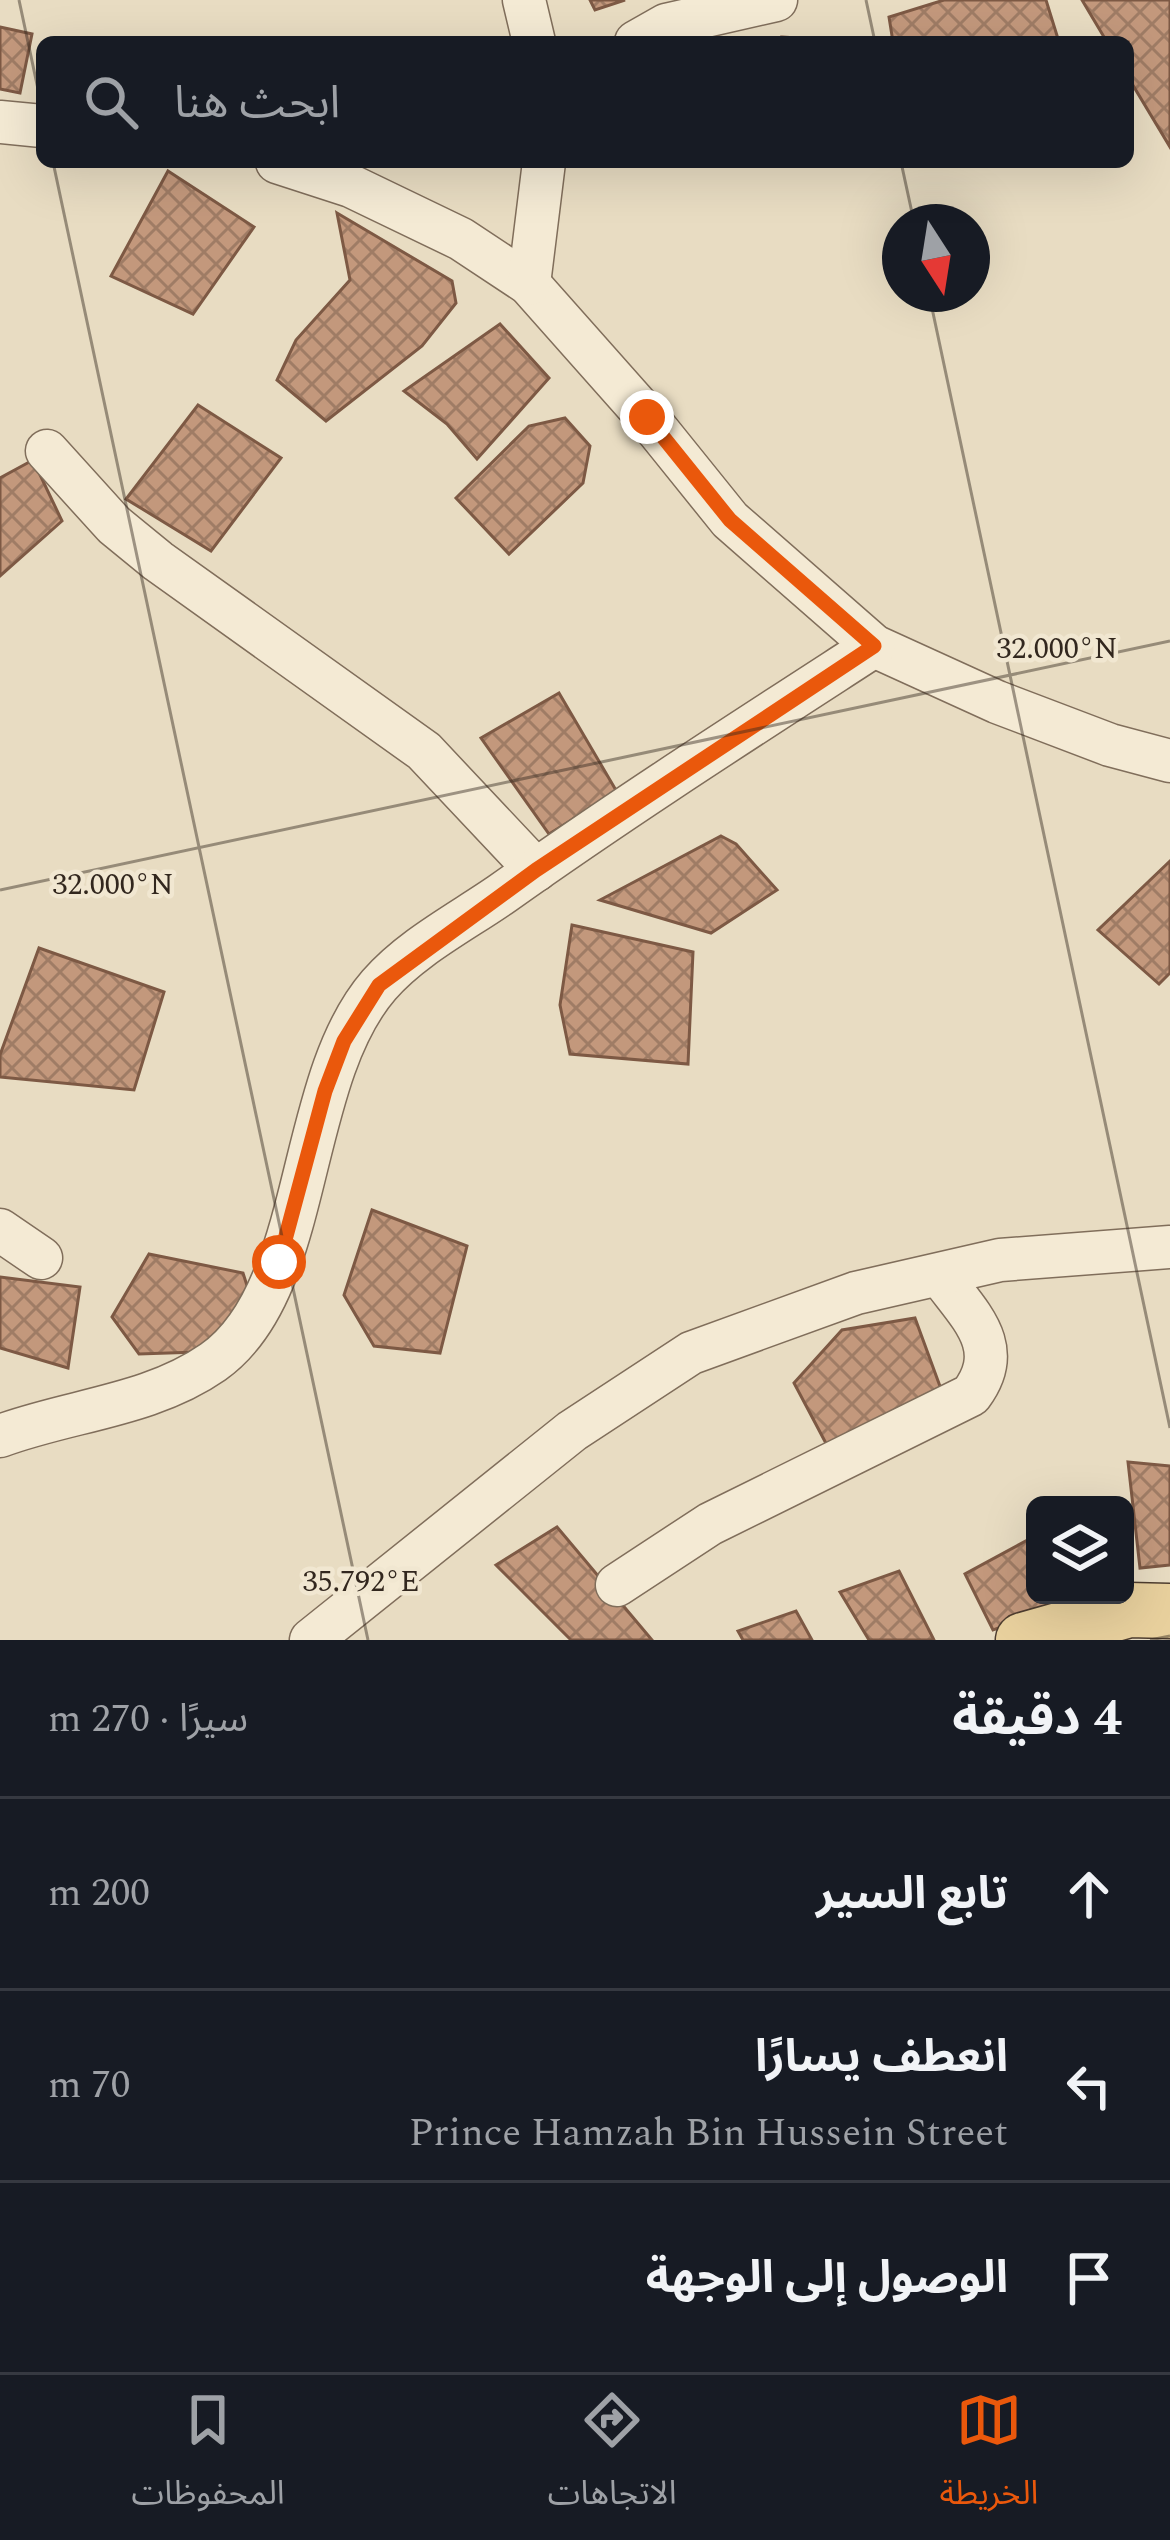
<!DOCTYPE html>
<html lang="ar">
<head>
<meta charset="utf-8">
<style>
  :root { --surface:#171b24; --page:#20242c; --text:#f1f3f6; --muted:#9ea1a6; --line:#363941; --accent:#ea580c }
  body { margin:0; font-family:Spectral,"Noto Sans Arabic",serif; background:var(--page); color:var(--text); direction:rtl }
  .controls { position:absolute; right:36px; bottom:36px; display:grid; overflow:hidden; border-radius:18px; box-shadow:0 12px 48px #0002 }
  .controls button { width:108px; height:108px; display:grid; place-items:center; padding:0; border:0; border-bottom:3px solid var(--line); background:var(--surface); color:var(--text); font:60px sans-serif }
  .compass { position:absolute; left:882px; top:204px; width:108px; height:108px; border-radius:50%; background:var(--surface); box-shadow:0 12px 48px #0002; rotate:168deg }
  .stop { position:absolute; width:36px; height:36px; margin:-27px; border:9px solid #ea580c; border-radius:50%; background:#fff }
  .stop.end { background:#ea580c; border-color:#fff; box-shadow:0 3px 12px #0008 }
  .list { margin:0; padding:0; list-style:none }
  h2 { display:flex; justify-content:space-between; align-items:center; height:156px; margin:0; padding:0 48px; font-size:51px }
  h2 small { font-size:39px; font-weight:400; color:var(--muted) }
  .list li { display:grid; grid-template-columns:78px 1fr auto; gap:36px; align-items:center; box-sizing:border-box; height:192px; padding:0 48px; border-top:3px solid var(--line) }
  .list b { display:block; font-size:45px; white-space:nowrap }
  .list p { margin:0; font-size:39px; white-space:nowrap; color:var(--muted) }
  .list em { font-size:39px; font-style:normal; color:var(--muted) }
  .icon { flex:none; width:66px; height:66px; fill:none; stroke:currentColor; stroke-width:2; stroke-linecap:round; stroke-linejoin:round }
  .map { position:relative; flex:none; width:1170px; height:1640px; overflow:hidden; direction:ltr }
  .search { position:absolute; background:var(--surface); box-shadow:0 12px 48px #0002; left:36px; right:36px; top:36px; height:132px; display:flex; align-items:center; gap:30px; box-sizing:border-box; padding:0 42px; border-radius:18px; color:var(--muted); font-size:45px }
  .sheet { height:732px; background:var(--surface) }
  nav { display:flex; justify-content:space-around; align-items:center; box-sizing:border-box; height:168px; border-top:3px solid var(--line); background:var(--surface); font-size:33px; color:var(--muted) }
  nav a { display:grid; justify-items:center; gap:6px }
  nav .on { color:var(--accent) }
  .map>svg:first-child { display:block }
</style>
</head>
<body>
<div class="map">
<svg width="1170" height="1640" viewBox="0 0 1170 1640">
  <defs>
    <pattern id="building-cross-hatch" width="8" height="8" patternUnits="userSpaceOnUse" patternTransform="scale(3)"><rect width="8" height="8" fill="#c3987c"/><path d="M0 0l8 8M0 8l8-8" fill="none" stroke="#9f7c65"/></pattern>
  </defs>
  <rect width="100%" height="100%" fill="#e8dcc2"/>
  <g fill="url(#building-cross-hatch)" stroke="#7d5944" stroke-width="3">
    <polygon points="590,0 625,0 595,10"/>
    <polygon points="944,0 1046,0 1059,42 893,42 889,17"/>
    <polygon points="1082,0 1170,0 1170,147 1128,77 1128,42 1107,42"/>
    <polygon points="0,27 32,34 20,93 0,89"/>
    <polygon points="782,37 861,42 783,42"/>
    <polygon points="168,171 254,227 193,314 111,276"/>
    <polygon points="337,213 452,281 456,303 422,346 326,421 277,380 296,340 350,280"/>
    <polygon points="500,324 549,378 477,459 447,424 404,391"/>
    <polygon points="198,405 281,458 211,551 126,499"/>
    <polygon points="565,418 590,446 583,483 509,554 456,498 529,426"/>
    <polygon points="33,460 62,521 0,576 0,478"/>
    <polygon points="559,693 617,792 549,834 481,738"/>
    <polygon points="721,836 736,844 777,890 711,933 600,900"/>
    <polygon points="1170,861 1170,973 1159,984 1098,930"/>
    <polygon points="572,925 693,952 688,1064 570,1054 560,1005"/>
    <polygon points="39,948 164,992 134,1090 0,1077 0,1055"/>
    <polygon points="372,1210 467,1246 440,1353 374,1346 344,1295"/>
    <polygon points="149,1254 243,1273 251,1298 198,1352 139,1354 112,1317"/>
    <polygon points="0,1277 80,1287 68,1368 0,1348"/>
    <polygon points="915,1318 945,1400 829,1449 794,1383 842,1330"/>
    <polygon points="1128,1462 1170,1466 1170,1565 1140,1568"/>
    <polygon points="557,1527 652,1640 571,1640 496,1565"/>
    <polygon points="1035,1536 1035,1595 1094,1595 993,1630 965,1574"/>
    <polygon points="899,1571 934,1640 869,1640 840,1592"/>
    <polygon points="796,1611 812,1640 743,1640 738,1631"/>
  </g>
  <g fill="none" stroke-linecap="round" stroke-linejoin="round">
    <g stroke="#806e5b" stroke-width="45">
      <g id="minor">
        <polyline points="524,0 534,42"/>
        <polyline points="636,42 666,25 776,0"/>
        <polyline points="0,122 42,126"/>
        <polyline points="277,162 351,186 461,239 529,284 647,417 730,520 874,646 997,702 1110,745 1170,761"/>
        <polyline points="529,284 544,162"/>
        <polyline points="47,451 114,525 158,561 424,751 536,870"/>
        <polyline points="0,1230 41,1258"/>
        <path d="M0,1436C70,1410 150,1406 213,1362C315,1290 294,1083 379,985C412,947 463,921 503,893C624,807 749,727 874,646"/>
        <path d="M617,1585L710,1524L971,1395C1007,1347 970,1316 940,1275"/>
        <polyline points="311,1640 572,1431 691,1353 856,1293 1000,1260 1170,1247"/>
      </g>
    </g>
    <g stroke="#4e3d2f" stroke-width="57">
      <polyline id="major" points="1023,1640 1129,1610 1170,1611"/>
    </g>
    <use href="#minor" stroke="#f4ead4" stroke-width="42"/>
    <use href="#major" stroke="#e8d09d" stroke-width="54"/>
  </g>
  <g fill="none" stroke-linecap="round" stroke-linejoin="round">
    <polyline stroke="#ea580c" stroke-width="15" points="279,1262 325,1091 344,1041 379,985 536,870 874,646 730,520 647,417"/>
  </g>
  <path fill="none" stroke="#32271e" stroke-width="3" stroke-opacity="0.45" d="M19,0L42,108M866,0L875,42M53,162L368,1640M901,162L914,222M929,294L1170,1428M0,890L1170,641M1150,1640L1170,1636"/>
  <g font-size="30" text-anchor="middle" fill="#32271e" stroke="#f1e7d1" stroke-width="9" stroke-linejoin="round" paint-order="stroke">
    <text x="1057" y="658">32.000°N</text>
    <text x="113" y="894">32.000°N</text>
    <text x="361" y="1591">35.792°E</text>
  </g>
</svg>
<div class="controls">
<button><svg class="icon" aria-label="layers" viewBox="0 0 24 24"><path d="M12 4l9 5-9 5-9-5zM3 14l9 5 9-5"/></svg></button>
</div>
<svg class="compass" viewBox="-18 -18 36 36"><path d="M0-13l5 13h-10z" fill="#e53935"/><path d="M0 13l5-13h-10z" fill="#9ea1a6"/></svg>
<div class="stop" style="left:279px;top:1262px"></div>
<div class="stop end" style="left:647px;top:417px"></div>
<div class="search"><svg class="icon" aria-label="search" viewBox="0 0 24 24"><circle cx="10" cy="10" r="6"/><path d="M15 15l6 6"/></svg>ابحث هنا</div>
</div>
<section class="sheet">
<h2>4 دقيقة<small>سيرًا · 270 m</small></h2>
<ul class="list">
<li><svg class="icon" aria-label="ahead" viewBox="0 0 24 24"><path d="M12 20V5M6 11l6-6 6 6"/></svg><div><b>تابع السير</b></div><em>200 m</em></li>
<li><svg class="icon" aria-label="left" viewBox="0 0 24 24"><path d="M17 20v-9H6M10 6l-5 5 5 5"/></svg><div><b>انعطف يسارًا</b><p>Prince Hamzah Bin Hussein Street</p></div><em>70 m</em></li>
<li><svg class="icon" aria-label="arrive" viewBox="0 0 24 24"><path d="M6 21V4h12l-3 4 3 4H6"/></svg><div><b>الوصول إلى الوجهة</b></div></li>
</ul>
</section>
<nav>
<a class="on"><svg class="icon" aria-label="map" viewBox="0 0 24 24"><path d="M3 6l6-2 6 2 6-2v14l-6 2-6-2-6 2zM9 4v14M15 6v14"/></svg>الخريطة</a>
<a><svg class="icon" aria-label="directions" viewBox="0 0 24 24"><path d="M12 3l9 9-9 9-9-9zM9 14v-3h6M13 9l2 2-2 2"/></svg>الاتجاهات</a>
<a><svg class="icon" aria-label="saved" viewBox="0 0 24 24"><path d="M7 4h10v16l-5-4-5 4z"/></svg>المحفوظات</a>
</nav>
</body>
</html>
